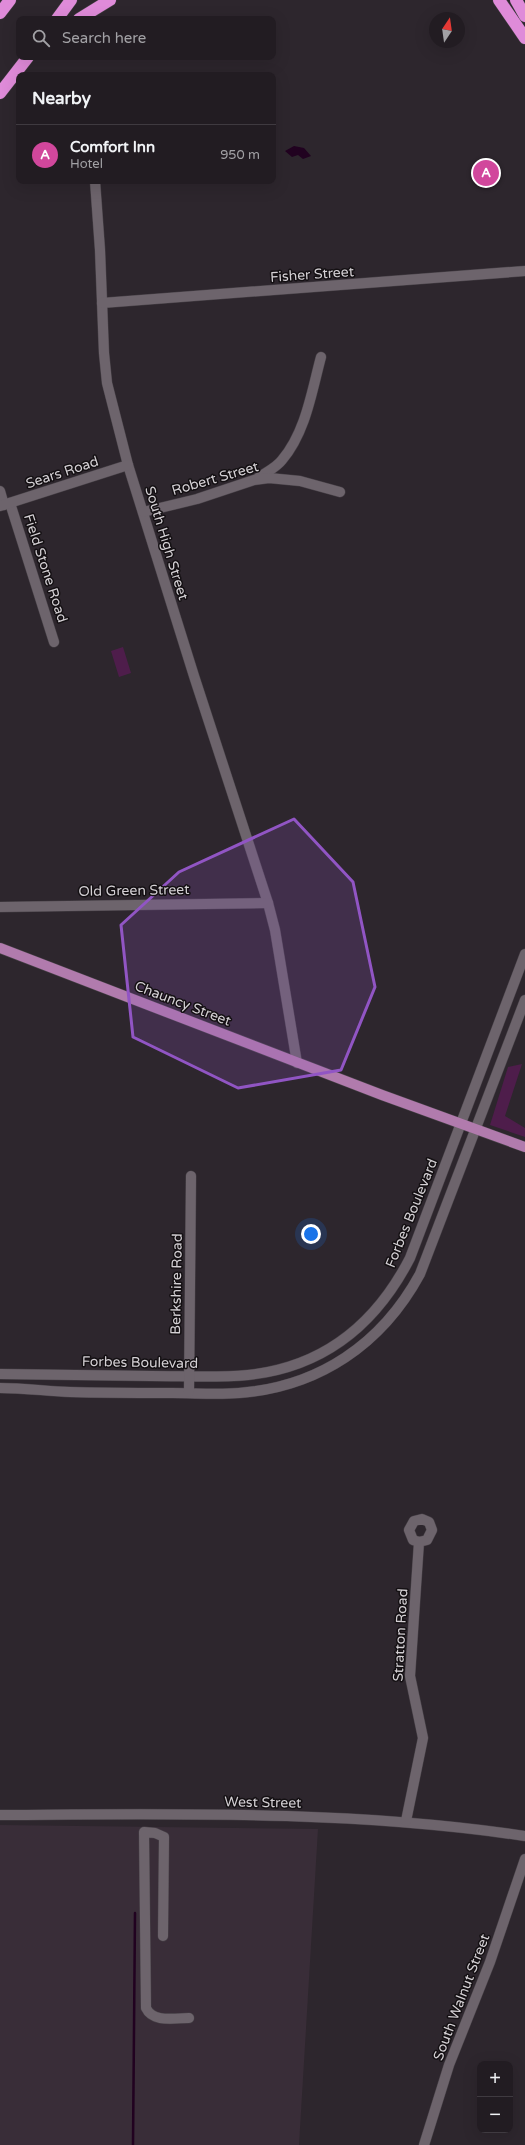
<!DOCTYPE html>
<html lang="en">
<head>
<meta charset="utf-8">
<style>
  :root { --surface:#221c22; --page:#2a252a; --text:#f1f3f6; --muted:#a2a1a5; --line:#3f3a40; --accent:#8c9099 }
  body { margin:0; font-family:"Varela Round",sans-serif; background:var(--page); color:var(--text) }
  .controls { position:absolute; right:12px; bottom:12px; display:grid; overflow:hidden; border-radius:8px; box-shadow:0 4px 16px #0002 }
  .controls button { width:36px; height:36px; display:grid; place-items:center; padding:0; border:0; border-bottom:1px solid var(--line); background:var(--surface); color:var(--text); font:20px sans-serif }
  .compass { position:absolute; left:429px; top:12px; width:36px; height:36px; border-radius:50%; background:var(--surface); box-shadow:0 4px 16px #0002; rotate:13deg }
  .you { position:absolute; left:311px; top:1234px; width:14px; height:14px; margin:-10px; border:3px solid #fff; border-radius:50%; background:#1a73e8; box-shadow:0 0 0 6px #1a73e833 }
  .badge { display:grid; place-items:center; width:26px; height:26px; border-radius:50%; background:var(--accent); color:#fff; font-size:13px; font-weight:700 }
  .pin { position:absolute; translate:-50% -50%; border:2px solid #fff; box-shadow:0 1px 4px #0006 }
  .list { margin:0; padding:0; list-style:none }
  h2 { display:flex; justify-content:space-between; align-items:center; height:52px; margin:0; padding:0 16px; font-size:17px }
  h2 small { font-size:13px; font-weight:400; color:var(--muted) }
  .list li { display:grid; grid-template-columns:26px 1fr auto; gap:12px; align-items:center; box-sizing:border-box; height:60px; padding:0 16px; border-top:1px solid var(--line) }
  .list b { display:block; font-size:15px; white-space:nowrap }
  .list p { margin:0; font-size:13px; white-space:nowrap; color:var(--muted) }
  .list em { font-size:13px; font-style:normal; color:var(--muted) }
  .icon { flex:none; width:22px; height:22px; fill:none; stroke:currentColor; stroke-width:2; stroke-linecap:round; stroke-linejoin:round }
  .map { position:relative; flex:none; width:525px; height:2145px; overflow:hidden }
  .search { position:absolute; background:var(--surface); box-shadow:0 4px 16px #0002; left:16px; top:16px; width:260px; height:44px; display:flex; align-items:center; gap:10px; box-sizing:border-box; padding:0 14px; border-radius:8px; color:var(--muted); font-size:15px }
  .panel { position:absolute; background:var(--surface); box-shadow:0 4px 16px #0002; left:16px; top:72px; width:260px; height:112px; border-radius:8px }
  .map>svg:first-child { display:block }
</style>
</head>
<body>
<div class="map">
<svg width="525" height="2145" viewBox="0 0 525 2145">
  <rect width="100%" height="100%" fill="#2d262d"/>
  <polygon fill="#392d38" points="0,1825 318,1829 299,2145 0,2145"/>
  <g fill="#4e1d4b">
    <polygon points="123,647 131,673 119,677 111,651"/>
    <polygon points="522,1064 505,1116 525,1128 525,1137 490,1125 508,1067"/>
  </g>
  <polygon fill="#210220" points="294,146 304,148 311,156 303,159 298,155 292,157 285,151"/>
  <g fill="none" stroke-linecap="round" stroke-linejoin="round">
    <polyline stroke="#210220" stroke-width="2.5" points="133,2145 135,1913"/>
    <g stroke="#474147" stroke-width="11">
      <g id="minor">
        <polyline points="95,181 100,250 104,353 107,383 128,465 194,676 268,903 275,930 297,1063"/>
        <polyline points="102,303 525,271"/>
        <path d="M258,478C266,472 276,468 282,460C306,432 312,390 321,357"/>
        <polyline points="0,491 4,505"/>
        <polyline points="10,503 54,642"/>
        <polyline points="0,506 128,465"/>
        <polyline points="143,512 197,499 254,480 269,478 300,481 340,492"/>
        <polyline points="0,907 268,903"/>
        <path d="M0,1374C50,1375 101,1375 151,1376C184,1376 216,1378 248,1375C324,1367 376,1324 410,1258L525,954"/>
        <path d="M0,1388C23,1388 46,1391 70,1392C104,1393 138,1393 172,1393C195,1393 217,1395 239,1393C319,1387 382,1344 420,1274L525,1000"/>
        <polyline points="189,1392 191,1176"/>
        <path d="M0,1815C175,1814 351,1810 525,1836"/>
        <polyline points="406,1821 423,1738 410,1676 419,1542 427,1540 432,1530 429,1522 422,1519 414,1521 409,1530 413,1540 419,1542"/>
        <path d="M163,1936L164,1837L155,1833L144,1832L146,2008C153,2023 175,2018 189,2018"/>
        <polyline points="424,2145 449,2065 490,1962 525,1859"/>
      </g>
    </g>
    <g stroke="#474147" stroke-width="11">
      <polyline id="major" points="0,948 382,1095 525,1147"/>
    </g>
    <g stroke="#474147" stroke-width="13">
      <g id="highway">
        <polyline points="499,0 525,38"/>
        <polyline points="516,0 525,16"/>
        <polyline points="0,13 10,0"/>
        <polyline points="57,19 71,0"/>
        <polyline points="79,19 110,0"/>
        <polyline points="0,93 28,57"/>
      </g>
    </g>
    <use href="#minor" stroke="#6d646c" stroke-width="10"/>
    <use href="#major" stroke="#b17bad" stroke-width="10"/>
    <use href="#highway" stroke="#df8bd9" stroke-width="12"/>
  </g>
  <path fill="#9155c4" fill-opacity="0.2" stroke="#9155c4" stroke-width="3" stroke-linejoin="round" d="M294,819L353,882L375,987L341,1070L238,1088L133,1037L121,925L179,872Z"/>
  <g text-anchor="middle" stroke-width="3" stroke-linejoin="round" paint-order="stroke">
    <g font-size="14" fill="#d4d0d4" stroke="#141013">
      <text transform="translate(312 274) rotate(-4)" y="5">Fisher Street</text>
      <text transform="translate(62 472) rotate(-18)" y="5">Sears Road</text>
      <text transform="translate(215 478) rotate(-16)" y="5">Robert Street</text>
      <text transform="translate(167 543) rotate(73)" y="5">South High Street</text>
      <text transform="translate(46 568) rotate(72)" y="5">Field Stone Road</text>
      <text transform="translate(134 890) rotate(-1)" y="5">Old Green Street</text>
      <text transform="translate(183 1003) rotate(21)" y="5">Chauncy Street</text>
      <text transform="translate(411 1213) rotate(-68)" y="5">Forbes Boulevard</text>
      <text transform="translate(176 1284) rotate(-89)" y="5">Berkshire Road</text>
      <text transform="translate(140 1362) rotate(1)" y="5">Forbes Boulevard</text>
      <text transform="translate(400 1635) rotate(-87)" y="5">Stratton Road</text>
      <text transform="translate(263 1802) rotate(1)" y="5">West Street</text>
      <text transform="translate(461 1997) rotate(-69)" y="5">South Walnut Street</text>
    </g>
  </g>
</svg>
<div class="controls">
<button>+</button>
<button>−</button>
</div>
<svg class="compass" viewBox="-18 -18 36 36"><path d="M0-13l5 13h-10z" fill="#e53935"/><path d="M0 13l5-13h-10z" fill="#a2a1a5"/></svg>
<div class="you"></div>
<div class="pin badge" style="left:486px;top:173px;background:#d1479c">A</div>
<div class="search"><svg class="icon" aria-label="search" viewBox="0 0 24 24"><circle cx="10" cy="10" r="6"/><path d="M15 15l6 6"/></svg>Search here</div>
<section class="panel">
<h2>Nearby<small></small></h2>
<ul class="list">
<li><span class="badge" style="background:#d1479c">A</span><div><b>Comfort Inn</b><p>Hotel</p></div><em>950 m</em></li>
</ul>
</section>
</div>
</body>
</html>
